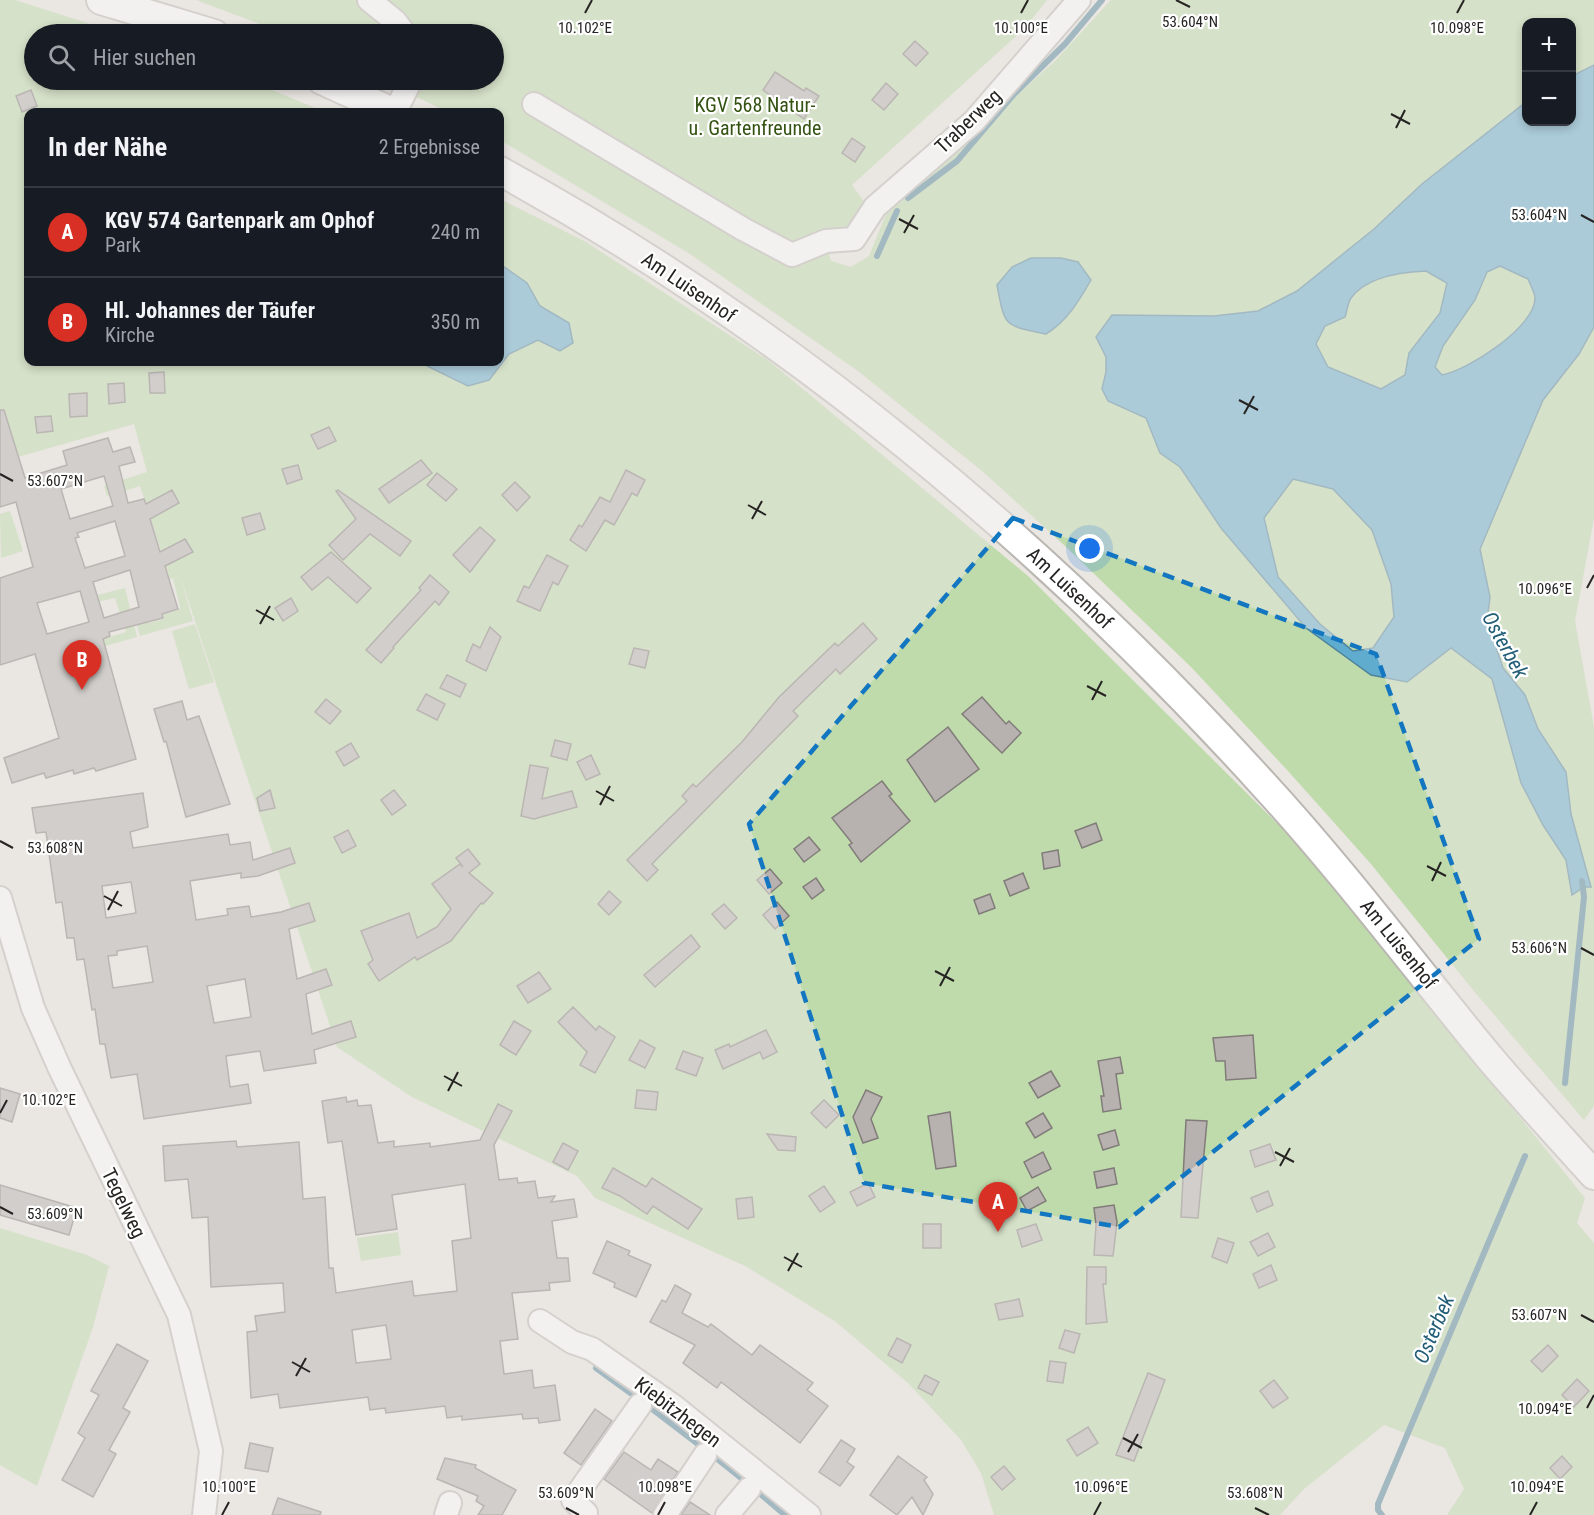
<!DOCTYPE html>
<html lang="de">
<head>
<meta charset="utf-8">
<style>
  :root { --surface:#171b24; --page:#242831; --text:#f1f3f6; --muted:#9ea1a6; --line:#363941; --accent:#d93025 }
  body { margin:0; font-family:"Roboto Condensed",sans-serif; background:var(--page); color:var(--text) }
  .controls { position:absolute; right:18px; top:18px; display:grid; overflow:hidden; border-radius:12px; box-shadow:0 3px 9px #0003 }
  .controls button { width:54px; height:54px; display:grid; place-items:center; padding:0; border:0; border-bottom:2px solid var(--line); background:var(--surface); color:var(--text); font:30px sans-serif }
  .you { position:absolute; left:1090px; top:549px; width:21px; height:21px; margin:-15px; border:4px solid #fff; border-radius:50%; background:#1a73e8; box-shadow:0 0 0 9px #1a73e833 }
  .badge { display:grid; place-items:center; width:39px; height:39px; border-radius:50%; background:var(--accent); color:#fff; font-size:20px; font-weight:700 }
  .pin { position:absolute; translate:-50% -50px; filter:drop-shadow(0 2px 3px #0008) }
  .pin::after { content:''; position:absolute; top:32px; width:21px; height:18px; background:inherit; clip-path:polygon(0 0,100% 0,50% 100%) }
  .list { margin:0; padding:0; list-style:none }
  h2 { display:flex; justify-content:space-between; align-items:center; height:78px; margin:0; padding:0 24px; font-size:26px }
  h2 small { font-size:20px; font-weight:400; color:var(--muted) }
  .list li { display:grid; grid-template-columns:39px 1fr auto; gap:18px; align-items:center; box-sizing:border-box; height:90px; padding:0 24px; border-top:2px solid var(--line) }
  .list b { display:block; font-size:22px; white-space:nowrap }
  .list p { margin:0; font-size:20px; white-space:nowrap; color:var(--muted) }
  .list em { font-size:20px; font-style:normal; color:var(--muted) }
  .icon { flex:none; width:33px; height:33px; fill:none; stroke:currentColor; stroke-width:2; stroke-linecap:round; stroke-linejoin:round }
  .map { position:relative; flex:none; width:1594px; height:1515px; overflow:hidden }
  .search { position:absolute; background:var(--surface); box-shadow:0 3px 9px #0003; left:24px; top:24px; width:480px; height:66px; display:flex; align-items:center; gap:15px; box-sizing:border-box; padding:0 21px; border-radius:33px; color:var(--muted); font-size:22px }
  .panel { position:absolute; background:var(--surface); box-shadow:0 3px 9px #0003; left:24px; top:108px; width:480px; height:258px; border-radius:12px }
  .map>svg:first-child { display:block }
</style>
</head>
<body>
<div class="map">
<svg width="1594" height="1515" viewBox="0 0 1594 1515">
  <rect width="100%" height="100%" fill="#eae6e2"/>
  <g fill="#bfdbab" fill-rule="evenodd">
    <polygon points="0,0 15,0 122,34 34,34 34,80 248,80 325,112 28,112 28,362 500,362 500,199 586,242 768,360 1028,576 1305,851 1585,1198 1577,1223 1594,1243 1594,1515 1447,1515 1464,1489 1445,1448 1384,1425 1304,1489 1280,1515 994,1515 981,1473 961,1440 908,1383 836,1322 747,1267 595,1198 577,1176 412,1097 337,1047 180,576 193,621 140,636 133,611 149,623 164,619 163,614 179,610 180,607 173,579 178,577 170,579 140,486 107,496 104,486 147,472 134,424 0,462"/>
    <path d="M196,0H1047L1025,28L852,185L865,203L828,251L831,261L851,267L869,256L888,209L1054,62L1111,0H1594V518L1575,621L1594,727V1106L1584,1120L1473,990L1371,864L1288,771L1191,667L1063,544L982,471L858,371L690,254L500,140V112H448L381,80H494V34H287ZM1526,22H1572V122H1526Z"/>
    <polygon points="10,511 23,551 1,558 0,514"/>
    <polygon points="125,588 137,637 95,649 93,642 126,632 115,598 83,605 82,599"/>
    <polygon points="195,624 214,682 189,689 172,631"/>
    <polygon points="0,1228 87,1255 109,1266 93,1327 37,1486 0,1465"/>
    <polygon points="398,1232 401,1255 361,1261 357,1238"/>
  </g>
  <g fill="#5faccf" stroke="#4e839b" stroke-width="1.5" fill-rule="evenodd">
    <path d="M1594,65V327L1579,354L1543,400L1480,549L1490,597L1487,621L1503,668L1525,695L1538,729L1566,772L1571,814L1591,887H1584L1572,895L1566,860L1543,825L1521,783L1492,679L1451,648L1407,682L1371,675L1306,628L1221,528L1180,467L1160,453L1146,418L1108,401L1102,389L1106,372V357L1096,337L1112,315L1214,316L1258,311L1297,291L1374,229L1422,184L1526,102V122H1572V76ZM1500,266L1528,279C1530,284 1534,291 1535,297C1537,326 1467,371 1442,375L1435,367L1443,346L1475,300L1487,272ZM1426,271L1447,283L1440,313L1409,353L1405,375L1381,389L1328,367L1316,344L1325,326L1345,317C1347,311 1348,302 1351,298C1367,276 1402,272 1426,271ZM1293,479L1333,489L1372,530L1391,584L1394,617L1373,648L1353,651L1320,624L1278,577L1264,518Z"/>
    <path d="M1031,258H1061L1078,262L1091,280C1079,301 1067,321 1046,334C1004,325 1005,328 997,285L1012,267Z"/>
    <polygon points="500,264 527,283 540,306 569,323 573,343 560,351 538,340 509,354 489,380 468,386 419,362 500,362"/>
  </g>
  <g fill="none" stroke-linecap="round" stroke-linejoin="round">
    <g stroke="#4e839b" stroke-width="6">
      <polyline points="908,198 957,161 1014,94 1065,44 1102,0"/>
      <polyline points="877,256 897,211"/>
      <polyline points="1565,1083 1584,897 1582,881"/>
      <polyline points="596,1368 636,1397"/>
      <polyline points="647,1405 702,1447"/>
      <polyline points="716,1458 746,1482"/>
      <polyline points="758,1492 785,1515"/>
      <polyline points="1382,1515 1378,1510 1378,1504 1525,1156"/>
    </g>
  </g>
  <g fill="#b7b1af" stroke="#817c7a" stroke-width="1.5" fill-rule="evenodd">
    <polygon points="915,41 928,53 916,66 903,54"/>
    <polygon points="775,72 804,91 806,88 819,96 804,119 763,90"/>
    <polygon points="886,83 898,94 884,110 872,100"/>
    <polygon points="31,90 37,106 22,112 16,96"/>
    <polygon points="852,138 865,147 855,162 842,153"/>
    <polygon points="164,372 165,393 150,393 149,373"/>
    <polygon points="124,383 125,402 109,404 108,384"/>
    <polygon points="87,393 87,416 70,417 69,394"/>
    <path d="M0,410H4L25,478L67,465L63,451L108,438L113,452L130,447L135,462L119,466L128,503L144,499L146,504L172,490L179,503L150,519L160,552L185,539L193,552L165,566L178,609L162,614L163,618L109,632L110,636L103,639L136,759L96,771L94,768L74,774L73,770L46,778L44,773L12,783L4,758L59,738L35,654L0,665V578L33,567L16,502L0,507ZM104,476L113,506L70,519L61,489ZM115,521L125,556L85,568L75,538L79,537L77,533ZM130,570L139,607L104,618L93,582ZM80,591L89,622L47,634L37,603Z"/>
    <polygon points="51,416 53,431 37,433 35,417"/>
    <polygon points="329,427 336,441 318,449 311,435"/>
    <polygon points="421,460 432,473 389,503 379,489"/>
    <polygon points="298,465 302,479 287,484 282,469"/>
    <polygon points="626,470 645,480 637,496 632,493 614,525 605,520 586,551 570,540 579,525 582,527 600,497 610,502"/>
    <polygon points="437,473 457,489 446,501 427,485"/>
    <polygon points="515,482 530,497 517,511 502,495"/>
    <polygon points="338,490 411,541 400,556 370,534 343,560 329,545 356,519 336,491"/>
    <polygon points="260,513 265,529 247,535 242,518"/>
    <polygon points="480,527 495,540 470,572 453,555"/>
    <polygon points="331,552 371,588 357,603 328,577 312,590 301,577"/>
    <polygon points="547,555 568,566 558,585 553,582 540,611 517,601 524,586 529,588"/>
    <polygon points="430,575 449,592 439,605 435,601 393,647 394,648 381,663 366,650 421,590 419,588"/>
    <polygon points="291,598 298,611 283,621 275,608"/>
    <polygon points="863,623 877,639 840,674 836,669 793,711 798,716 652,864 658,870 647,881 627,860 687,801 682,796 693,784 696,787 742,742 779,697 835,643 838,646"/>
    <polygon points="490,627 501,637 486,671 466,661 473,644 480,648"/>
    <polygon points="634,648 649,651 645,668 629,664"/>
    <polygon points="447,675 466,684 460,697 440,688"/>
    <polygon points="426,694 445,704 437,720 417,710"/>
    <polygon points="982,697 1006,724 1009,721 1021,733 1002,753 962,714"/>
    <polygon points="326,699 341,711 330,724 315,712"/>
    <polygon points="182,701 187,720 199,716 230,804 186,817 166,741 164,742 154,709"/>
    <polygon points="948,727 979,769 935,802 907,760"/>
    <polygon points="555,740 571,744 567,760 551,756"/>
    <polygon points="351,743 359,757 344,766 336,752"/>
    <polygon points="591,755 600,774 586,780 577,762"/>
    <polygon points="530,765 548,768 542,799 572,791 577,807 534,819 521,816"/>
    <polygon points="882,781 892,794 889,796 910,821 861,862 849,845 852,843 832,818"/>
    <polygon points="270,790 275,808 260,811 257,798"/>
    <polygon points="394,790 406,805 392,815 381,800"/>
    <path d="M143,793L148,827L130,832L133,848L228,834L230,845L250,842L253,860L290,848L295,863L258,876L241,878V873L190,881L196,920L228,915L227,909L249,906L251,917L281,912L309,903L315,921L289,929L297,979L326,969L332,985L306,994L312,1034L351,1021L356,1037L314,1050L316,1063L264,1071L260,1051L226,1056L230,1087L248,1084L251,1103L144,1119L137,1074L111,1078L105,1044H100L95,1009L92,1010L84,959L77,960L74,938H67L62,902L56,903L46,832L36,833L32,808ZM131,882L136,913L106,918L102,886ZM147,946L153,982L113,988L108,956L117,955V951ZM245,979L251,1017L214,1023L207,986Z"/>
    <polygon points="1096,823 1102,840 1082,848 1075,831"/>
    <polygon points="348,830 356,846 342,853 334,837"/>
    <polygon points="809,837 820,850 804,862 794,849"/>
    <polygon points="468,849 480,864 469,873 493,893 483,904 481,903 451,941 417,960 415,957 379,981 368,964 373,960 361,931 409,913 417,938 437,927 451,909 432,884 460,864 463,867 456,858"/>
    <polygon points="1058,850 1060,866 1044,869 1042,853"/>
    <polygon points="770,869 782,883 769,894 757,880"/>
    <polygon points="1023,873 1029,888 1010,896 1004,881"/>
    <polygon points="816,878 824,890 812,899 803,887"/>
    <polygon points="609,891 621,902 609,915 598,904"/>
    <polygon points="990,894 995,908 979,914 974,900"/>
    <polygon points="777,902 789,916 775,929 763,915"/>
    <polygon points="724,904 737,918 725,929 712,914"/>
    <polygon points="691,935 700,947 655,987 644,975"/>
    <polygon points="539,972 551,989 528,1003 517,986"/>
    <polygon points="573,1007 596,1030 599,1026 615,1037 595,1073 580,1065 587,1052 558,1022"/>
    <polygon points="514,1021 531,1031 516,1055 500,1045"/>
    <polygon points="766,1030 777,1052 763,1059 760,1052 723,1069 715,1050 729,1044 730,1047"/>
    <polygon points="1253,1035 1256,1078 1226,1080 1225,1061 1216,1061 1213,1038"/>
    <polygon points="640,1040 655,1048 645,1068 629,1060"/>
    <polygon points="683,1051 703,1058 696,1076 676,1069"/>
    <polygon points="1120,1057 1123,1073 1116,1074 1121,1109 1103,1112 1101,1096 1104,1096 1098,1061"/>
    <polygon points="1051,1071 1060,1086 1038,1098 1029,1083"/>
    <polygon points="0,1088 20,1094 12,1122 0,1118"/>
    <polygon points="637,1090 658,1092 656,1110 635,1108"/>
    <polygon points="866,1090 882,1097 871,1119 878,1138 863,1143 853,1117"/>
    <path d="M346,1097L347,1102L357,1100L358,1106L371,1105L378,1143L394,1141V1147L430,1143V1147L480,1140L498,1104L512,1111L494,1145L499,1180L517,1178L518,1183L535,1181L538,1198L555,1196L551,1202L574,1199L577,1217L552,1221L557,1258H568L570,1281L549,1283L550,1290L512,1293L518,1339L500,1341L504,1374L532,1370L534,1388L555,1385L560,1420L539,1423L538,1418L523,1419L522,1414L462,1420V1416L447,1418L445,1406L386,1413L385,1408L370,1410L368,1397L280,1408L278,1394L251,1398L247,1332L257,1331L255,1316L285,1312L283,1283L211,1287L208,1217L192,1218L188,1179L165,1181L163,1146L236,1141L237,1147L299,1142L303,1199L325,1197L329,1268H333L336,1293L412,1281L414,1296L457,1291L452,1241L471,1238L465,1184L392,1195L397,1229L356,1235L342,1141L328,1143L322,1101ZM386,1325L391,1359L356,1363L352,1330Z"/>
    <polygon points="824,1100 839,1115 826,1128 811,1113"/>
    <polygon points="950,1112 956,1166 936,1169 928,1116"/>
    <polygon points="1043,1113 1052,1128 1035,1138 1026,1123"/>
    <polygon points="1186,1120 1207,1121 1198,1218 1181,1217"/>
    <polygon points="1115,1130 1119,1145 1103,1150 1098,1135"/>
    <polygon points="767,1134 796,1137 795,1151 778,1150"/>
    <polygon points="563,1143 578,1151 568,1170 553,1162"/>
    <polygon points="1270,1144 1276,1160 1255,1167 1250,1151"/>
    <polygon points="1043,1152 1051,1169 1032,1178 1024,1162"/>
    <polygon points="613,1168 646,1187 652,1178 702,1209 688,1229 653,1206 647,1214 620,1196 602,1188"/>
    <polygon points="1114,1168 1117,1184 1097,1188 1094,1172"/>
    <polygon points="868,1183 875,1197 857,1206 850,1192"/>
    <polygon points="0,1185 77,1208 69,1235 0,1215"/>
    <polygon points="824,1186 835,1202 820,1212 809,1196"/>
    <polygon points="1038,1187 1046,1201 1027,1211 1020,1198"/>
    <polygon points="1268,1191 1273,1205 1257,1212 1251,1198"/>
    <polygon points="752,1197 754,1217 738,1219 736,1199"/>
    <polygon points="1114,1205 1117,1222 1113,1256 1094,1255 1096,1225 1094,1208"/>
    <rect x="923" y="1224" width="18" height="24"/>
    <polygon points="1036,1224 1042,1240 1022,1247 1017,1230"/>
    <polygon points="1268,1233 1275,1247 1258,1256 1250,1242"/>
    <polygon points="1218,1238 1234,1243 1227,1263 1212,1257"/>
    <polygon points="607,1241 630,1251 628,1255 651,1265 636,1297 614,1287 615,1283 593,1273"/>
    <polygon points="1271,1265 1277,1280 1259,1288 1253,1274"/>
    <polygon points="1087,1267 1106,1267 1106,1284 1103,1284 1107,1322 1086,1324"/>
    <polygon points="675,1285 691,1294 682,1313 708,1327 711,1324 752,1355 760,1345 813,1383 807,1390 828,1406 800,1443 721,1382 717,1388 683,1363 695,1345 650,1322 662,1300 666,1302"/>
    <polygon points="1019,1299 1023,1316 999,1320 995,1304"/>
    <polygon points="1065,1330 1080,1334 1074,1353 1059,1348"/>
    <polygon points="897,1338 911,1345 902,1363 888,1355"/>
    <polygon points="117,1344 148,1361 123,1408 130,1412 109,1450 116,1454 93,1497 62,1480 85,1438 78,1433 99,1395 91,1391"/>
    <polygon points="1548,1345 1558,1356 1542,1372 1531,1361"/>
    <polygon points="1050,1361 1066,1363 1063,1383 1047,1381"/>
    <polygon points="1148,1373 1165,1380 1134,1461 1116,1455"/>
    <polygon points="925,1375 939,1382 932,1395 918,1388"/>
    <polygon points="1577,1379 1589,1391 1574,1407 1562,1395"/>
    <polygon points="1274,1380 1288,1398 1273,1408 1260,1391"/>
    <polygon points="595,1409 612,1421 581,1465 564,1453"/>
    <polygon points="1088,1427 1098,1443 1077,1456 1067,1440"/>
    <polygon points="841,1440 855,1449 847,1462 854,1467 840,1486 819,1472"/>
    <polygon points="250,1443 273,1448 268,1472 245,1468"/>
    <polygon points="624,1452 651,1470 658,1459 678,1472 652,1513 604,1479"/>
    <polygon points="898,1456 927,1477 924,1480 933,1494 923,1515 912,1497 897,1515 870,1495"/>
    <polygon points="1562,1456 1572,1467 1560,1479 1550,1468"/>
    <polygon points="445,1458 476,1465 475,1468 516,1490 502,1515 478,1515 484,1506 476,1501 478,1496 437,1479"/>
    <polygon points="1004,1466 1015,1479 1002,1490 991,1477"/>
    <polygon points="278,1498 321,1512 320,1515 272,1515"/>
    <polygon points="690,1502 710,1515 681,1515"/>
  </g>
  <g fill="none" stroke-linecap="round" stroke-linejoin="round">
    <g stroke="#bbb7b3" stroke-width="26">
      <g id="minor">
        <polyline points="369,0 395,21 405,34"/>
        <polyline points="534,104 743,229 792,255 826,241 854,239 875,207 974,121 1079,0"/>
        <polyline points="395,112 411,80"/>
        <polyline points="0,898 33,1008 60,1069 179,1315 211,1451 204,1515"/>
        <polyline points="540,1321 572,1342 592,1349 675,1407 809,1515"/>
        <polyline points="586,1513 573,1500 640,1405"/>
        <polyline points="446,1515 450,1503"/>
        <polyline points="665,1515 705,1455"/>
        <polyline points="727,1515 749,1489"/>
      </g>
    </g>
    <g stroke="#bbb7b3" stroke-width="32">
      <g id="major">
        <polyline points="101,0 214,34"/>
        <polyline points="322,80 392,112"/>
        <path d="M500,171C788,329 1044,542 1264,785C1344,872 1414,966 1489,1057C1523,1097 1559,1136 1594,1175"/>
      </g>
    </g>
    <use href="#minor" stroke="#fff" stroke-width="22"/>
    <use href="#major" stroke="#fff" stroke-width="28"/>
  </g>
  <path d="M0 0H1594V1515H0ZM1013,518L1376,654L1479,939L1119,1227L864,1183L749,824Z" fill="#eae6e2" fill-opacity=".55" fill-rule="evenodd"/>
  <path fill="none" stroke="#1376c1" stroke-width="4.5" stroke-dasharray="12 8" stroke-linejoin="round" d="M1013,518L1376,654L1479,939L1119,1227L864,1183L749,824Z"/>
  <path fill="none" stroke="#262423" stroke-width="2" d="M1176,0L1190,7M585,13L592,0M1021,13L1028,0M1457,13L1464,0M1391,114L1410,124M1396,128L1405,110M1581,215L1594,222M899,219L918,229M904,233L914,215M1239,400L1258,410M1244,414L1254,396M0,474L13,481M748,505L766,515M752,519L762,501M1587,588L1594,575M256,610L274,620M260,624L270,606M1087,686L1106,696M1092,700L1102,681M596,791L614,801M600,805L610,786M0,841L13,848M1427,866L1446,876M1432,881L1441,862M104,896L122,906M108,910L118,891M1581,948L1594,955M935,971L954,981M940,986L950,967M444,1076L462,1086M448,1091L458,1072M0,1113L7,1100M1275,1152L1294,1162M1280,1166L1290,1148M0,1207L13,1214M784,1257L802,1267M788,1271L798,1253M1581,1315L1594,1322M292,1362L310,1372M296,1376L306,1358M1587,1408L1594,1395M1123,1438L1142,1448M1128,1452L1138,1434M566,1508L579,1515M1255,1508L1269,1515M222,1515L229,1502M658,1515L665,1502M1094,1515L1101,1502M1530,1515L1537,1502"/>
  <g text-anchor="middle" stroke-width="4.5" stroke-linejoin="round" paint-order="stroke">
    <g font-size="20" fill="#345313" stroke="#fff">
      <text x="755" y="112">KGV 568 Natur-<tspan x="755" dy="23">u. Gartenfreunde</tspan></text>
    </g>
    <g font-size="20" fill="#262423" stroke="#fff">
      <text transform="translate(968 121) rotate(-44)" y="7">Traberweg</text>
      <text transform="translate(689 287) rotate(34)" y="7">Am Luisenhof</text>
      <text transform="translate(1070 588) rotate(43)" y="7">Am Luisenhof</text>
      <text transform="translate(1399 944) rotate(51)" y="7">Am Luisenhof</text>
      <text transform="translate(124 1203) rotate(64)" y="7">Tegelweg</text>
      <text transform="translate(678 1412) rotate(37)" y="7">Kiebitzhegen</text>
    </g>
    <g font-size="21" font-style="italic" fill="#225e77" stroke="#fff">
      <text transform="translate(1505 645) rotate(61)" y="7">Osterbek</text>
      <text transform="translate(1434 1329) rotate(-67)" y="7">Osterbek</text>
    </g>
  </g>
  <g font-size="15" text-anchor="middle" fill="#262423" stroke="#fff" stroke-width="4.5" stroke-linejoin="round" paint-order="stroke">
    <text x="1190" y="27">53.604°N</text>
    <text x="585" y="33">10.102°E</text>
    <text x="1021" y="33">10.100°E</text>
    <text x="1457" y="33">10.098°E</text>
    <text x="1539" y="220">53.604°N</text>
    <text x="55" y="486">53.607°N</text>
    <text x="1545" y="594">10.096°E</text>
    <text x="55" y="853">53.608°N</text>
    <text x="1539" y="953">53.606°N</text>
    <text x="49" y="1105">10.102°E</text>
    <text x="55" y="1219">53.609°N</text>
    <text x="1539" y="1320">53.607°N</text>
    <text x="1545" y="1414">10.094°E</text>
    <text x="229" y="1492">10.100°E</text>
    <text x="665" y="1492">10.098°E</text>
    <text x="1101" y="1492">10.096°E</text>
    <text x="1537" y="1492">10.094°E</text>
    <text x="566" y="1498">53.609°N</text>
    <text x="1255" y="1498">53.608°N</text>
  </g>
</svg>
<div class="controls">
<button>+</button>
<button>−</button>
</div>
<div class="you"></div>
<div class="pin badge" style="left:998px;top:1232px">A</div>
<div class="pin badge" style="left:82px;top:690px">B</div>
<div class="search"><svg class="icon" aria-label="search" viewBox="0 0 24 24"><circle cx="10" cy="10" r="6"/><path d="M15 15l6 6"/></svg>Hier suchen</div>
<section class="panel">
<h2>In der Nähe<small>2 Ergebnisse</small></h2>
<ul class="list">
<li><span class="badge">A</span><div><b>KGV 574 Gartenpark am Ophof</b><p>Park</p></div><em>240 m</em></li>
<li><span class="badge">B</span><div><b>Hl. Johannes der Täufer</b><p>Kirche</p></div><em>350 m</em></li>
</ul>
</section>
</div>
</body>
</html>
